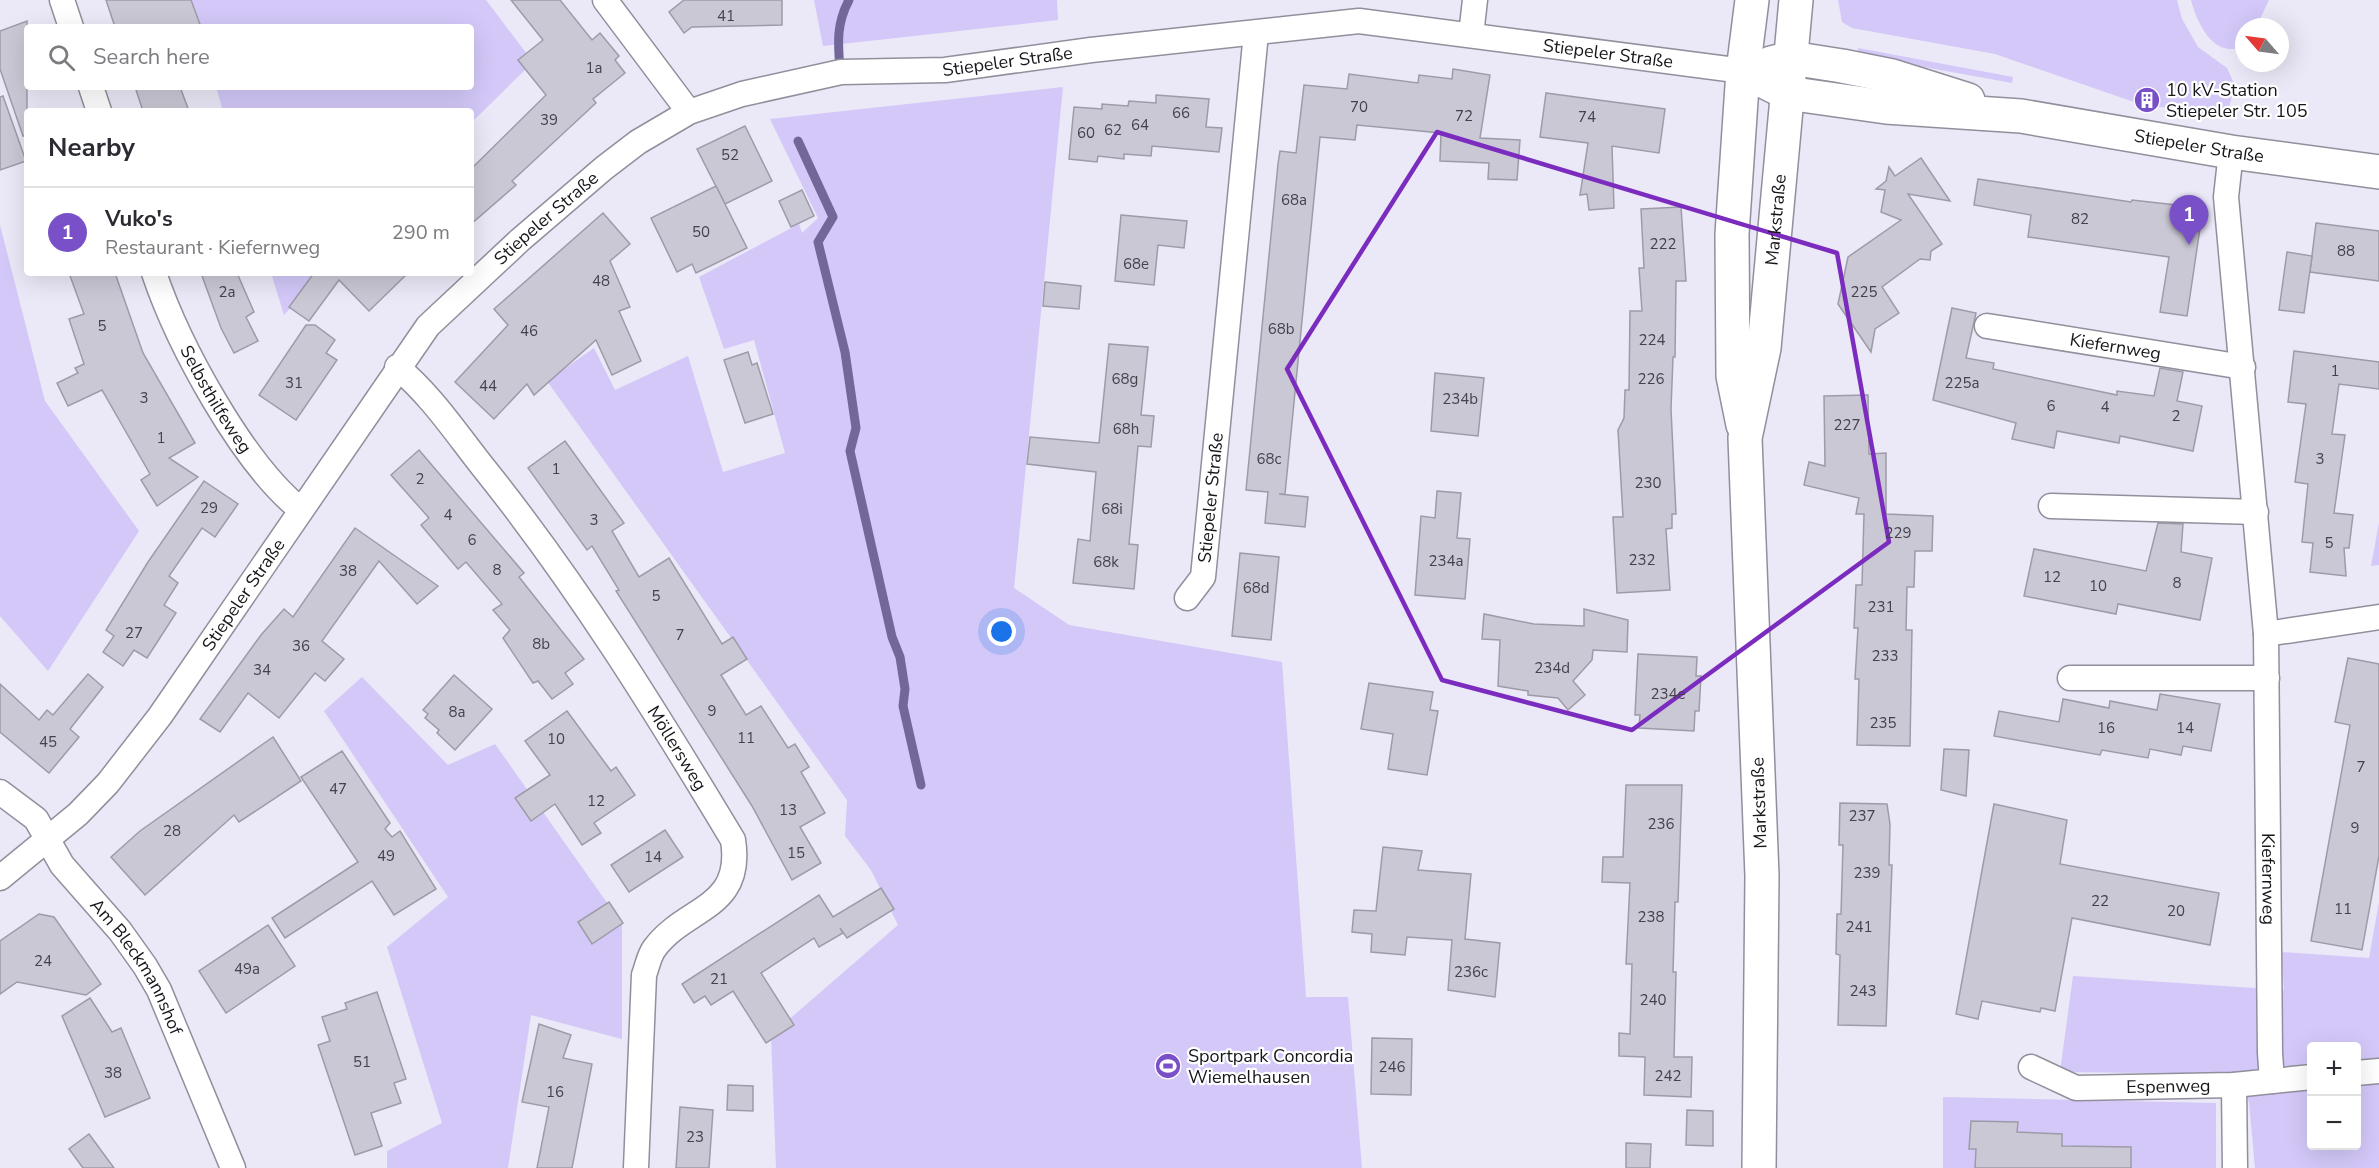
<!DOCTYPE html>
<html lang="en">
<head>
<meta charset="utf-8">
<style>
  :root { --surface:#fff; --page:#f7f7f7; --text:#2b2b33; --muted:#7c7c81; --line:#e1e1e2; --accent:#7a50c9 }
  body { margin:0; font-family:"Nunito Sans",sans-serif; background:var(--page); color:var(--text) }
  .controls { position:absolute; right:18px; bottom:18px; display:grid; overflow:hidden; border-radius:6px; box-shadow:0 6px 24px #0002 }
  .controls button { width:54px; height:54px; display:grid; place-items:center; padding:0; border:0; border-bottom:2px solid var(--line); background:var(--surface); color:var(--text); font:30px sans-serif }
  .compass { position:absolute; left:2235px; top:18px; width:54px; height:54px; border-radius:50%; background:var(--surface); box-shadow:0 6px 24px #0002; rotate:298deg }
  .you { position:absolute; left:1002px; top:632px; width:21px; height:21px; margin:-15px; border:4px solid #fff; border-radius:50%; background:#1a73e8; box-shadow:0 0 0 9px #1a73e833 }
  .badge { display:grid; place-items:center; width:39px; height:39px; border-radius:50%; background:var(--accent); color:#fff; font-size:20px; font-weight:700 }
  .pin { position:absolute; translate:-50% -50px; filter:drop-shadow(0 2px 3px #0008) }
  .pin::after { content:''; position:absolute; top:32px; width:21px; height:18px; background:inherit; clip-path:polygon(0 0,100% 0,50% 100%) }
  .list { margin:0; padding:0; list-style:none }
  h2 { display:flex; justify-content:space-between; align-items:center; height:78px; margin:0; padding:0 24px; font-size:26px }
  h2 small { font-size:20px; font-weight:400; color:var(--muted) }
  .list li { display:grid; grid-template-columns:39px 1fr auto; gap:18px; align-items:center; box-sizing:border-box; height:90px; padding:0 24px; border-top:2px solid var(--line) }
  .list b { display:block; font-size:22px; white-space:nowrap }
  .list p { margin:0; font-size:20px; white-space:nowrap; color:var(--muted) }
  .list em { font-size:20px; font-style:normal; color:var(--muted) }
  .icon { flex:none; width:33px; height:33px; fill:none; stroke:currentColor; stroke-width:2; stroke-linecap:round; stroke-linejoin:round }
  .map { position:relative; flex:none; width:2379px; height:1168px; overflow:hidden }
  .search { position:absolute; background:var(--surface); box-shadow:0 6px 24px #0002; left:24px; top:24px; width:450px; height:66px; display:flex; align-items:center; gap:15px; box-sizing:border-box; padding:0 21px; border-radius:6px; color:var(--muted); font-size:22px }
  .panel { position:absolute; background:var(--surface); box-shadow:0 6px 24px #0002; left:24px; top:108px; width:450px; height:168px; border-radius:6px }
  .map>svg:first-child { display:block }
</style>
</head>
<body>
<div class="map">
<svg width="2379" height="1168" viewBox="0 0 2379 1168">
  <rect width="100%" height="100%" fill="#ebe8f7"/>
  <g fill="#d3c8f8" fill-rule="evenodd">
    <polygon points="189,0 486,0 533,62 471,123 471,111 223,111 216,87 471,87 471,27 198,27"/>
    <polygon points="814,0 1057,0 1058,20 823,46"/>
    <polygon points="1838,0 2177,0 2182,19 2198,47 2227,68 2235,86 2226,117 2155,106 2157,94 2137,89 2134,102 1995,54 1852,28 1842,22"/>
    <path d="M2191,0H2269L2256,27H2244V46C2214,60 2197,23 2191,0Z"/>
    <polygon points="1858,48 2013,77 2012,83 1858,55"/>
    <polygon points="1063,87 1014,588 1069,625 1282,662 1306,997 1348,997 1362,1168 776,1168 771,1035 898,925 871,870 845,836 847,800 547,381 594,348 615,390 688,356 723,472 785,453 754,340 724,349 699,277 799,224 802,233 818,218 770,119"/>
    <polygon points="0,225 45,401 139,531 48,671 0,616"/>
    <polygon points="271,273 323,273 284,315"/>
    <polygon points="2379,523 2379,565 2371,566"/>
    <polygon points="362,677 448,765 495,744 622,924 622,1039 531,1015 508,1168 387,1168 387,1151 442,1123 387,947 448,897 324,711"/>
    <path d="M2379,902V1168H2255L2249,1102L2238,1074L2060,1072L2073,976L2284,990L2281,952L2369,958ZM2312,1046H2356V1146H2312Z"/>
    <polygon points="1943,1097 2216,1103 2216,1168 1943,1168"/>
  </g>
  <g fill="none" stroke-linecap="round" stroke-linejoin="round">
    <g stroke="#736699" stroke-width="9">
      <path d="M840,70C838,44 836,24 849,0"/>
      <polyline points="798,141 833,217 818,242 845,352 856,428 850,451 892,637 900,657 905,689 903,706 921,785"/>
    </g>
  </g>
  <g fill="#cbc8d6" stroke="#9e9ba9" stroke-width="1.5">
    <polygon points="106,0 191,0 201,27 115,27"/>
    <polygon points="511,0 560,0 592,40 600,33 619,56 615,60 625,73 593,99 596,103 512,181 516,185 471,224 471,169 546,95 518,60 543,40"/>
    <polygon points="684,0 782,0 782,25 692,27 684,33 669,12"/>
    <polygon points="27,21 27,135 23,136 0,69 0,31"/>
    <polygon points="1453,69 1490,75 1480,138 1520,140 1517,180 1488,179 1489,163 1440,161 1441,133 1357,125 1355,140 1320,137 1285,494 1279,494 1308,497 1305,527 1265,523 1268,492 1246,490 1278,164 1280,151 1296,153 1304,85 1347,89 1349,74 1418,83 1419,75 1452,79"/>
    <polygon points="135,87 180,87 189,111 143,111"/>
    <polygon points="1546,93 1665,109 1659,153 1612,146 1614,208 1589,210 1587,194 1580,195 1588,143 1540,137"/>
    <polygon points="1156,95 1209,99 1206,127 1222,128 1219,152 1152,146 1151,156 1124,154 1124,159 1098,156 1097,162 1069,159 1074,107 1102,109 1102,104 1128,106 1129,101 1156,103"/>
    <polygon points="3,96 26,161 0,170 0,97"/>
    <polygon points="745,126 772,181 725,204 697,149"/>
    <polygon points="1921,158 1950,201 1908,194 1942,244 1931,251 1930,260 1920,259 1882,287 1899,313 1875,329 1871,352 1838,304 1848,257 1901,220 1881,212 1885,190 1876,189 1886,181 1889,167 1895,176"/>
    <polygon points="1978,179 2131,202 2132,200 2203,208 2187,316 2160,312 2169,257 2028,237 2031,215 1974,205"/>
    <polygon points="716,186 747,248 696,273 692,264 677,272 651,218"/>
    <polygon points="802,190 814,216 791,227 779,201"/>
    <polygon points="1681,207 1686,281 1676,281 1675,357 1673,357 1671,409 1676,514 1672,514 1672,528 1666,529 1670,590 1617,593 1613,517 1623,517 1618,430 1624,418 1625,390 1629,390 1630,311 1642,311 1639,268 1644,268 1641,209"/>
    <polygon points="603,213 630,244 610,261 630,307 619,311 641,361 612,375 596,340 534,395 527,384 494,419 455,382 508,325 494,309"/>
    <polygon points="1121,215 1187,221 1184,248 1158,245 1154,285 1115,281"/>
    <polygon points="2316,223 2379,231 2379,281 2310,272"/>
    <polygon points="2287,252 2312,256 2304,313 2279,310"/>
    <polygon points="69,273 115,273 143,353 195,443 169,458 198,477 157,506 141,480 150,474 102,390 68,406 57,383 78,373 75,368 84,364 69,319 84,314"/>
    <polygon points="201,273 237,273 254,312 246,317 258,341 234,353 221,328"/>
    <polygon points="314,273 408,273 369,311 339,280 309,321 289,307"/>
    <polygon points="1045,282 1081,286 1079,309 1043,306"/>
    <polygon points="1952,308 1976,313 1966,358 1994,363 1993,369 2117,395 2117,391 2154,396 2160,368 2183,372 2177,401 2202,406 2193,451 2120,436 2119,443 2057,431 2054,448 2012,439 2016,423 1933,400"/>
    <polygon points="306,325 315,325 335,340 326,353 337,360 296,420 259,395"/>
    <polygon points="1109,344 1148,347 1141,415 1154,416 1151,447 1138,446 1129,544 1138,545 1134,589 1073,583 1078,539 1090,541 1096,472 1027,464 1030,437 1099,443"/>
    <polygon points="2294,351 2379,362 2379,389 2339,384 2332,434 2345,435 2334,513 2353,515 2349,548 2344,548 2346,576 2310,572 2313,543 2302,542 2308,484 2295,482 2306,404 2288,402"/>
    <polygon points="748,352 752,365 757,363 773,414 745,423 724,360"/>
    <polygon points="1435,373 1484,378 1478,436 1431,431"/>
    <polygon points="1868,395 1869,454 1886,453 1886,514 1933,516 1932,551 1915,551 1914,587 1907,587 1906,630 1912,630 1910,746 1857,745 1859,679 1855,679 1858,628 1854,628 1856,585 1862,585 1864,514 1856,514 1859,498 1804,485 1809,462 1825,466 1824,396"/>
    <polygon points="565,441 624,523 612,531 639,577 669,558 722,644 733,637 747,659 721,675 746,715 761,706 788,748 795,744 809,767 801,772 825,813 800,827 821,863 792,880 752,806 616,591 619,590 592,546 587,550 528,468"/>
    <polygon points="419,450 524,573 519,577 584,659 565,673 573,684 552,699 538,681 533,683 503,638 510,630 493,610 502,604 466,562 458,569 421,525 429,518 391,475"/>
    <polygon points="204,481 238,504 215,537 202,528 169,576 178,583 164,605 176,613 147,658 134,650 123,666 103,652 114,636 106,630 148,562"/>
    <polygon points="1437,491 1461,493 1457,538 1470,539 1465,599 1415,595 1421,516 1435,518"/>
    <polygon points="2158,523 2183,524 2181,552 2212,558 2200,620 2118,604 2116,614 2024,596 2034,549 2146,571"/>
    <polygon points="355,528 438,586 417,604 379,561 322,641 344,659 325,681 315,673 279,718 248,693 220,732 200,719 261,635 284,609 293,617"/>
    <polygon points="1240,553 1279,557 1271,640 1232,636"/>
    <polygon points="1584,609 1628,620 1627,652 1593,650 1592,660 1573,681 1585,695 1568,710 1558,698 1528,695 1528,691 1498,686 1500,640 1482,639 1484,614 1534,624 1584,626"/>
    <polygon points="1638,654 1697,657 1696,676 1701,676 1699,711 1695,711 1694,731 1639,728 1640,715 1635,715"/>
    <polygon points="2348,658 2379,664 2379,856 2362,950 2311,941 2350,725 2335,722"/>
    <polygon points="88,674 103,687 70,729 79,737 49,773 0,732 0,684 39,720 47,710 53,715"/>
    <polygon points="454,675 492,709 455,750 437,733 439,730 425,718 428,714 423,710"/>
    <polygon points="1369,683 1433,692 1430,710 1438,711 1427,775 1388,769 1393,734 1361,729"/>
    <polygon points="2160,694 2220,704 2211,751 2183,746 2181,755 2150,749 2148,758 2102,750 2100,755 1994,736 1999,711 2059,722 2063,699 2109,708 2110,701 2157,710"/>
    <polygon points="567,711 611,771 616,767 635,795 594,823 601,833 582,845 555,804 531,821 515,798 550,775 525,741"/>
    <polygon points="273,737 301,781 239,822 234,815 145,895 111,857 140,831"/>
    <polygon points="1944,749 1969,750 1966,796 1941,790"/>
    <polygon points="342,751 390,823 385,829 392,837 400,831 436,889 394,915 372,881 285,938 272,918 358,862 301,777"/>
    <polygon points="1626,785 1682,785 1678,902 1675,902 1673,972 1676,972 1674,1057 1692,1057 1691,1097 1644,1095 1645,1057 1619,1056 1619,1033 1630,1034 1632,964 1626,964 1630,883 1602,882 1603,857 1623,857"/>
    <polygon points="1840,803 1887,804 1890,824 1889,865 1892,865 1886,1026 1838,1025 1840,955 1836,954 1837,914 1841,914 1843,845 1839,845"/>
    <polygon points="1994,804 2067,820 2060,864 2219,893 2210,945 2072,918 2055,1011 2041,1008 2040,1012 1982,1001 1978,1019 1956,1014"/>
    <polygon points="665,830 683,857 629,892 611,865"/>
    <polygon points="1383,847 1422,851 1418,870 1471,874 1465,939 1500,943 1495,997 1448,990 1452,940 1407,937 1405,955 1371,952 1372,934 1352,932 1354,910 1376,911"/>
    <polygon points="881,888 894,909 847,938 840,928 843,933 819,947 814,938 761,973 794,1025 766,1043 733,991 711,1005 705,996 694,1003 682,984 819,895 833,917"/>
    <polygon points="609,902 623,923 592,944 578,922"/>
    <polygon points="39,914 54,917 101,984 86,995 17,982 0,994 0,941"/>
    <polygon points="268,925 295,966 226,1013 199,971"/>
    <polygon points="377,992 406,1079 394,1083 401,1103 371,1113 382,1146 355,1155 318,1045 330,1041 322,1017 347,1009 345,1003"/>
    <polygon points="90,998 112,1032 121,1028 150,1098 105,1117 62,1016"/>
    <polygon points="539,1024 571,1035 563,1058 592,1064 572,1168 537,1168 549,1107 522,1102"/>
    <polygon points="1372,1038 1412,1039 1411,1095 1371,1094"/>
    <polygon points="728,1085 753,1086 753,1111 727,1110"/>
    <polygon points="680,1107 713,1110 709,1168 676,1168"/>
    <polygon points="1687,1110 1713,1111 1713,1146 1686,1145"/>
    <polygon points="1971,1121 2018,1122 2017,1132 2062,1134 2062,1146 2131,1147 2131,1168 1975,1168 1976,1149 1969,1149"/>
    <polygon points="89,1134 114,1168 83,1168 69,1149"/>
    <polygon points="1626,1143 1651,1144 1650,1168 1626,1168"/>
  </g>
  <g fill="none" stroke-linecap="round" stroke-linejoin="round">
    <g stroke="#928f9c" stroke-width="27">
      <g id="street">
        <polyline points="62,0 71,27"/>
        <polyline points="605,0 689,112"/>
        <polyline points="1471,35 1475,0"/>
        <polyline points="91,87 99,111"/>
        <path id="s1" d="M2231,152L2226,197L2266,634L2270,1053L2272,1081"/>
        <path id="s2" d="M154,273C178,344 242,463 301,510"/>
        <path id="s3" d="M1987,326L2243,367"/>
        <path id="s4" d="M397,367C431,395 456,433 483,467C577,584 656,712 733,840C744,910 685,906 654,949C649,956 647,967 644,975L636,1168"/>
        <polyline points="2051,506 2256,512"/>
        <path id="s5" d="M1187,598L1203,577L1256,33"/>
        <polyline points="2266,634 2379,617"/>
        <polyline points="2070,678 2267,678"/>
        <path id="s6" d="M0,792L36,819L62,865L120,931L145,966L159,990L233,1168"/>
        <path id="s7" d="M0,878L78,814L108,783L160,716L428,326L520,240L604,168L638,142L689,112L742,94L841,72L945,70L1091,50L1359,21L1743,71"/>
        <path id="s8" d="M2031,1067L2076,1088L2234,1085L2312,1077"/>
        <polyline points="2356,1073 2379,1071"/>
        <polyline points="2234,1085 2235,1168"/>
      </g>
    </g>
    <g stroke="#928f9c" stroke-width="36">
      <g id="secondary">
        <polyline points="1771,63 1791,58 1842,66 1892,76 1968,100"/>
        <path id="s9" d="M1743,71L1787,93L1886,107L2021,116L2231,152L2379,172"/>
        <polyline points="1743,425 1733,376 1732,234 1743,71 1752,0"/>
        <path id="s10" d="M1759,1168L1762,876L1745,438L1764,348L1796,0"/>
      </g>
    </g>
    <use href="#street" stroke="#fff" stroke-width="24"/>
    <use href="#secondary" stroke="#fff" stroke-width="33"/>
  </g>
  <path fill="none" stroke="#7b2cbf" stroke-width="4.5" stroke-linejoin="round" d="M1437,132L1837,253L1889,542L1632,730L1442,680L1287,369Z"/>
  <defs>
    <g id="building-disc" transform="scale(1.35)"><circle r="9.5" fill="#7a50c9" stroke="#fff"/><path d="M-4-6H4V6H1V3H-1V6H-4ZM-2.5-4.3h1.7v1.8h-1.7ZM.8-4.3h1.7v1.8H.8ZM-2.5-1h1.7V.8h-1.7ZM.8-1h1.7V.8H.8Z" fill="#fff"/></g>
    <g id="stadium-disc" transform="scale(1.35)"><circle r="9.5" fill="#7a50c9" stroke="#fff"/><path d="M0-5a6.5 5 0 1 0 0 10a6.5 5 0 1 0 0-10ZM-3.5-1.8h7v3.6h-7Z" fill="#fff"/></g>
  </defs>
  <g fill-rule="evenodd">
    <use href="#building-disc" x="2147" y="100"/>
    <use href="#stadium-disc" x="1168" y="1066"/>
  </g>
  <g text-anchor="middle" stroke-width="4.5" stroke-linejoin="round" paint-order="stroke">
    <g font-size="15" fill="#44424a">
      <text x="726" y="21">41</text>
      <text x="594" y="73">1a</text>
      <text x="1359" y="112">70</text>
      <text x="1181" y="118">66</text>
      <text x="1464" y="121">72</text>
      <text x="1587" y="122">74</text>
      <text x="549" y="125">39</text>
      <text x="1140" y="130">64</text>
      <text x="1113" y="135">62</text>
      <text x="1086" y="138">60</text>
      <text x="730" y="160">52</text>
      <text x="1294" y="205">68a</text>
      <text x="2080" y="224">82</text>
      <text x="701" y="237">50</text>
      <text x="1663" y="249">222</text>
      <text x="2346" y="256">88</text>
      <text x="1136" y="269">68e</text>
      <text x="601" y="286">48</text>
      <text x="227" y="297">2a</text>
      <text x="1864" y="297">225</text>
      <text x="102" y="331">5</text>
      <text x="1281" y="334">68b</text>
      <text x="529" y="336">46</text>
      <text x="1652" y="345">224</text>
      <text x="2335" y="376">1</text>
      <text x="1125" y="384">68g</text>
      <text x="1651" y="384">226</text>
      <text x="294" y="388">31</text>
      <text x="1962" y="388">225a</text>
      <text x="488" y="391">44</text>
      <text x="144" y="403">3</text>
      <text x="1460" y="404">234b</text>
      <text x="2051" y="411">6</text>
      <text x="2105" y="412">4</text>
      <text x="2176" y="421">2</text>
      <text x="1847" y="430">227</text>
      <text x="1126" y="434">68h</text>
      <text x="161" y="443">1</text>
      <text x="1269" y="464">68c</text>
      <text x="2320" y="464">3</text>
      <text x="556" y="474">1</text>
      <text x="420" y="484">2</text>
      <text x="1648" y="488">230</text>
      <text x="209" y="513">29</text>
      <text x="1112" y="514">68i</text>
      <text x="448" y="520">4</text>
      <text x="594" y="525">3</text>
      <text x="1898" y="538">229</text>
      <text x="472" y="545">6</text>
      <text x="2329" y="548">5</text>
      <text x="1642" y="565">232</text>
      <text x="1446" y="566">234a</text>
      <text x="1106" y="567">68k</text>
      <text x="497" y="575">8</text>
      <text x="348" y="576">38</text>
      <text x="2052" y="582">12</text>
      <text x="2177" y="588">8</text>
      <text x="2098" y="591">10</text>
      <text x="1256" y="593">68d</text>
      <text x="656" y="601">5</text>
      <text x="1881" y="612">231</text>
      <text x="134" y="638">27</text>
      <text x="680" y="640">7</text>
      <text x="541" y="649">8b</text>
      <text x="301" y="651">36</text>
      <text x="1885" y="661">233</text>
      <text x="1552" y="673">234d</text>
      <text x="262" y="675">34</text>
      <text x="1668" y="699">234e</text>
      <text x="712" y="716">9</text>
      <text x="457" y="717">8a</text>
      <text x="1883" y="728">235</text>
      <text x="2106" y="733">16</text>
      <text x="2185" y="733">14</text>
      <text x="746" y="743">11</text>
      <text x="556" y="744">10</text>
      <text x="48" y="747">45</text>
      <text x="2361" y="772">7</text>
      <text x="338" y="794">47</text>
      <text x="596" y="806">12</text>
      <text x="788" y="815">13</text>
      <text x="1862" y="821">237</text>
      <text x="1661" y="829">236</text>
      <text x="2355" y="833">9</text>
      <text x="172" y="836">28</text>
      <text x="796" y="858">15</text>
      <text x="386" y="861">49</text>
      <text x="653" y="862">14</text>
      <text x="1867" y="878">239</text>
      <text x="2100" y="906">22</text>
      <text x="2343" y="914">11</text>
      <text x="2176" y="916">20</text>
      <text x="1651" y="922">238</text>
      <text x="1859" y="932">241</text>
      <text x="43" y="966">24</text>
      <text x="247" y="974">49a</text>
      <text x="1471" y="977">236c</text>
      <text x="719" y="984">21</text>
      <text x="1863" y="996">243</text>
      <text x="1653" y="1005">240</text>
      <text x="362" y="1067">51</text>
      <text x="1392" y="1072">246</text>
      <text x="113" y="1078">38</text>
      <text x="1668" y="1081">242</text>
      <text x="555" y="1097">16</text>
      <text x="695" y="1142">23</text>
    </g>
    <g font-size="18" fill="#17161b" stroke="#fff">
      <text dy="6" stroke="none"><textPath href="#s7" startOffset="1970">Stiepeler Straße</textPath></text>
      <text dy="6" stroke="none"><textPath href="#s7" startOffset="1365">Stiepeler Straße</textPath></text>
      <text dy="6" stroke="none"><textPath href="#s9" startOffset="465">Stiepeler Straße</textPath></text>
      <text dy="6" stroke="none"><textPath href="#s7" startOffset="862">Stiepeler Straße</textPath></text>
      <text dy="6" stroke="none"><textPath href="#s10" startOffset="951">Markstraße</textPath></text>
      <text dy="6" stroke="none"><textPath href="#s3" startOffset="130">Kiefernweg</textPath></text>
      <text dy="6" stroke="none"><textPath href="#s2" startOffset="141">Selbsthilfeweg</textPath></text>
      <text dy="6" stroke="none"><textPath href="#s5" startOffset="106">Stiepeler Straße</textPath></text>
      <text dy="6" stroke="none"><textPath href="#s7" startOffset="376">Stiepeler Straße</textPath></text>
      <text dy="6" stroke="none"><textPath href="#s4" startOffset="474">Möllersweg</textPath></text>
      <text transform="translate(1759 803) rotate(-92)" y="6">Markstraße</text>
      <text dy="6" stroke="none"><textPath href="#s1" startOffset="729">Kiefernweg</textPath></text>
      <text dy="6" stroke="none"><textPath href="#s6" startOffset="225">Am Bleckmannshof</textPath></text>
      <text dy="6" stroke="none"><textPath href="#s8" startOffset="142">Espenweg</textPath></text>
    </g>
    <g font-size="18" fill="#17161b" stroke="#fff" text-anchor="start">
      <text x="2166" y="96">10 kV-Station<tspan x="2166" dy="21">Stiepeler Str. 105</tspan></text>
      <text x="1188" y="1062">Sportpark Concordia<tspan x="1188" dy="21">Wiemelhausen</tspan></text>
    </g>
  </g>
</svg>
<div class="controls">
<button>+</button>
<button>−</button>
</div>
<svg class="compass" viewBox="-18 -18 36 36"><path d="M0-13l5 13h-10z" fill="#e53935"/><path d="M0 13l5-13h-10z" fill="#7c7c81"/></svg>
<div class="you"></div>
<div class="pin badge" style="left:2189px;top:245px">1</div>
<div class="search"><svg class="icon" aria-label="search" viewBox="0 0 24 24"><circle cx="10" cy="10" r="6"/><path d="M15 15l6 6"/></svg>Search here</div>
<section class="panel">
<h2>Nearby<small></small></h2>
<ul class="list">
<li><span class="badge">1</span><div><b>Vuko's</b><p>Restaurant · Kiefernweg</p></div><em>290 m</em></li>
</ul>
</section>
</div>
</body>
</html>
